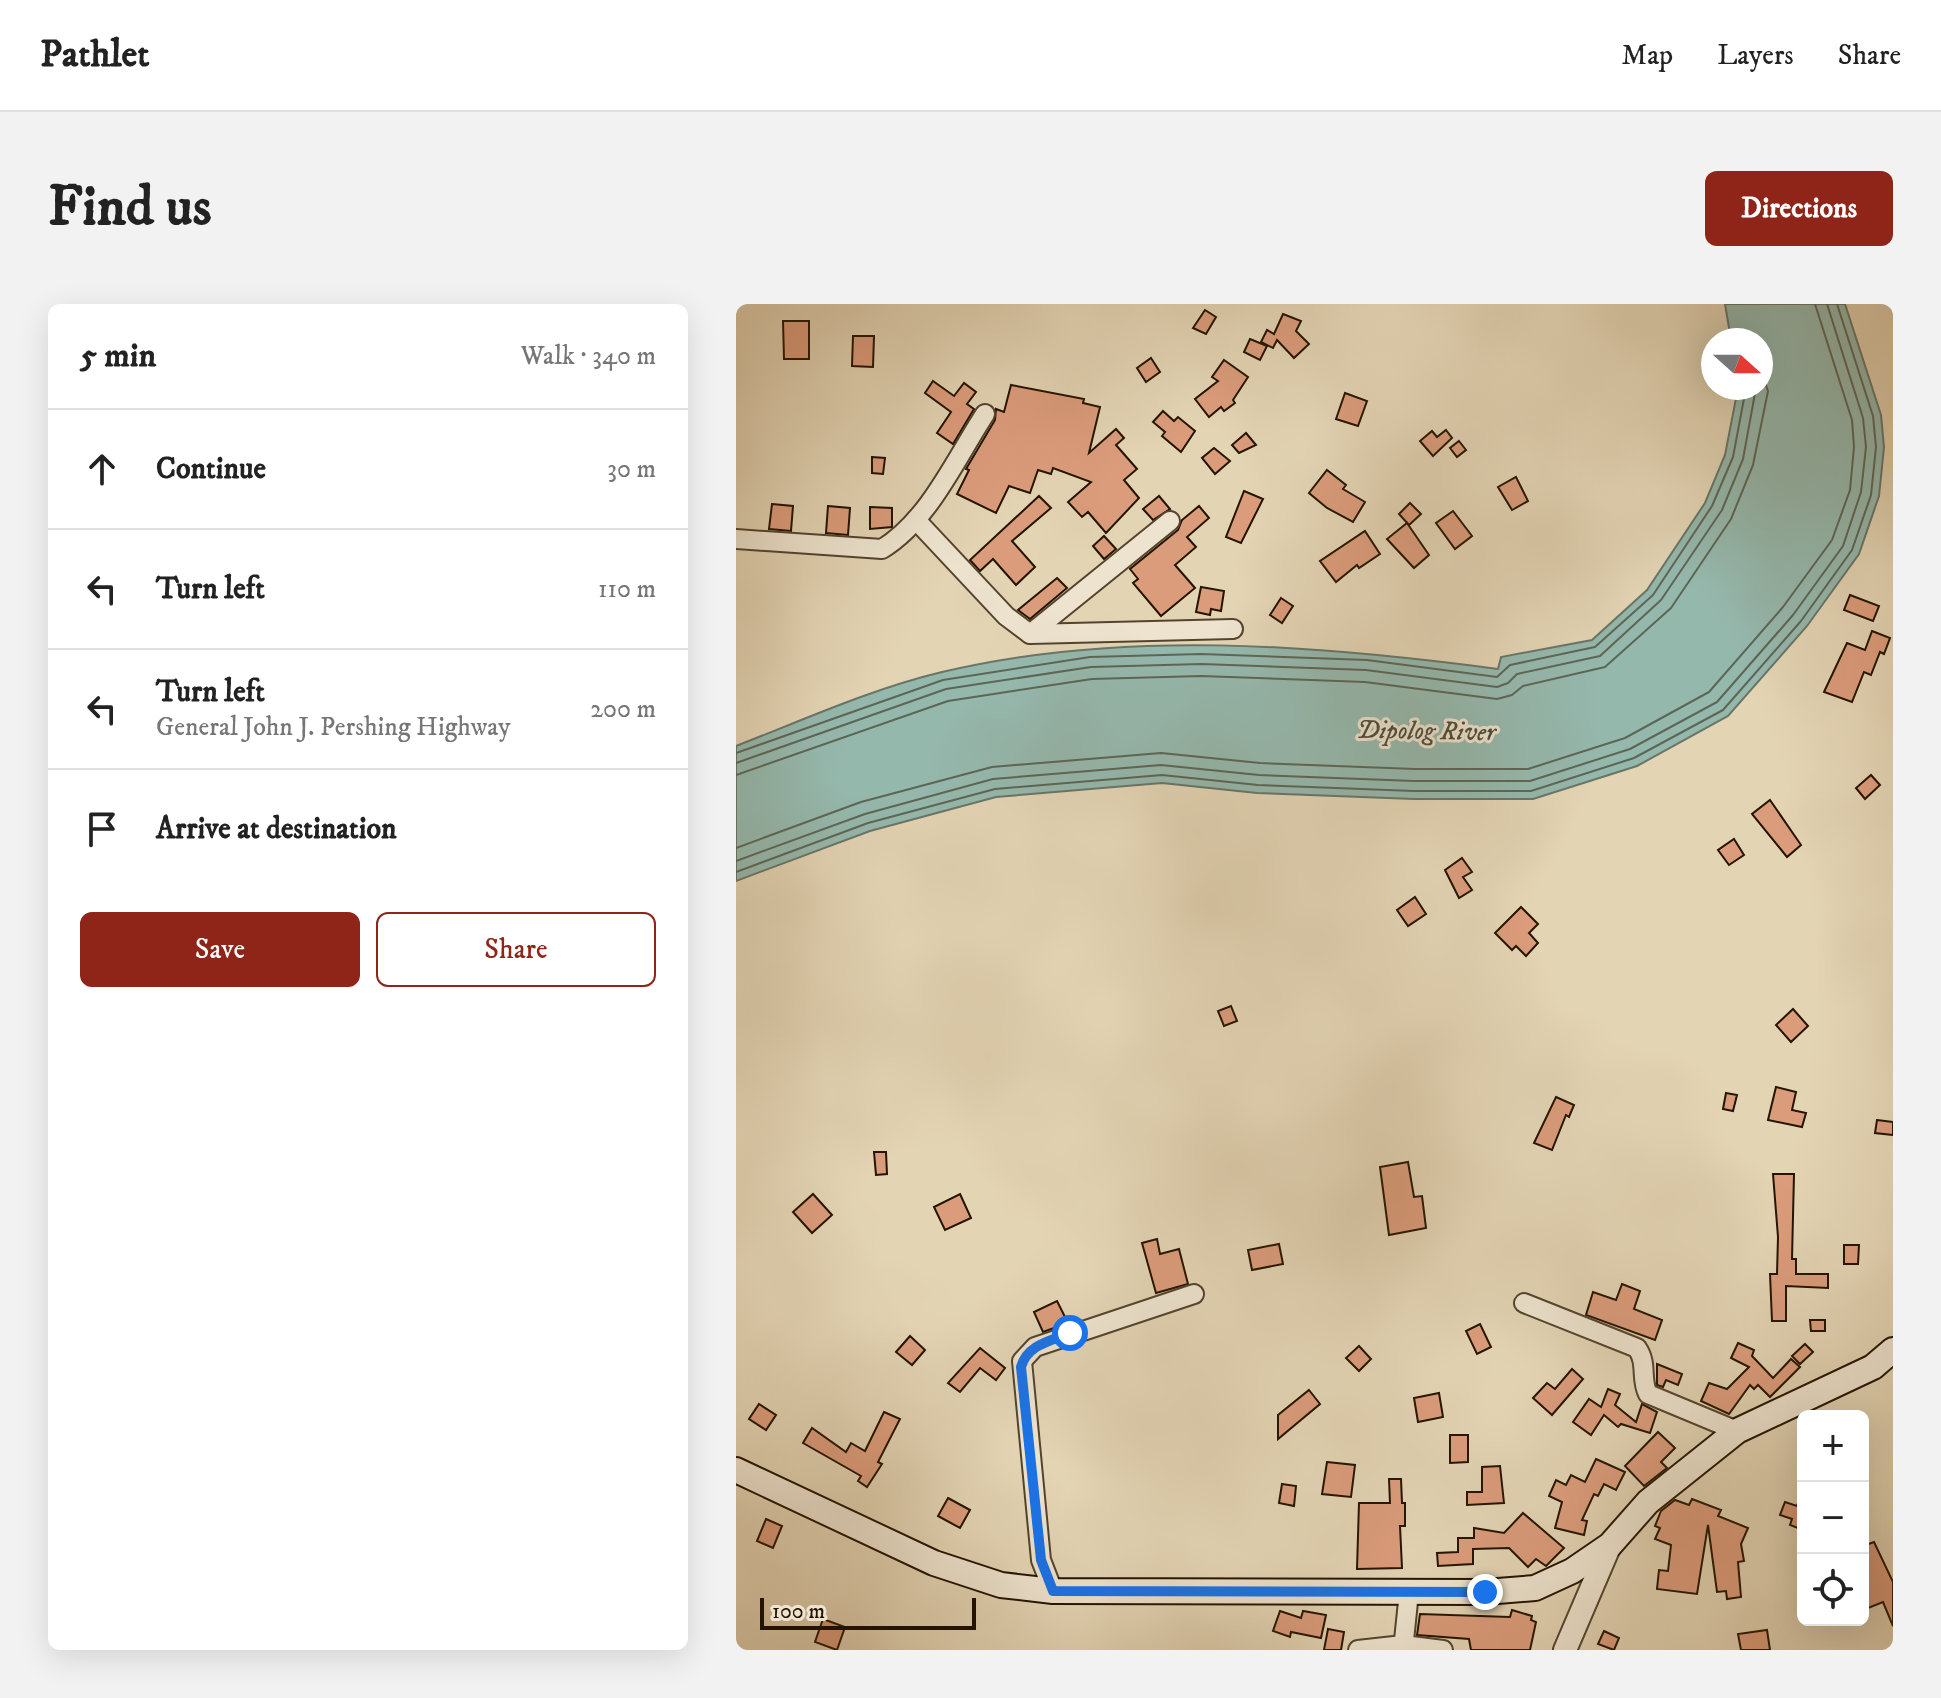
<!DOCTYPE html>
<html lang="en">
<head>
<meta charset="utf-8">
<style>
  :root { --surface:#fff; --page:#f2f2f2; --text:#222; --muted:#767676; --line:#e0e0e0; --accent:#8f2418 }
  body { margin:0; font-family:"IM FELL DW Pica",serif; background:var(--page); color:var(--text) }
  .controls { position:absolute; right:24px; bottom:24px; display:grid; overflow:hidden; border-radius:12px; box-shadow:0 8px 32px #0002 }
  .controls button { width:72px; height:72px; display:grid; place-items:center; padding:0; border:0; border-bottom:2px solid var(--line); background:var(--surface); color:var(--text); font:40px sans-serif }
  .compass { position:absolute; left:965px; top:24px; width:72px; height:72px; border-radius:50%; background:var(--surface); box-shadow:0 8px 32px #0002; rotate:111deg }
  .scale { position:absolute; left:24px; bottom:20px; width:216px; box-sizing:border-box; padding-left:8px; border:4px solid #241400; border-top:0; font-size:22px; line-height:28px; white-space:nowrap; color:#241400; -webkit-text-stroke:6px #ede3ce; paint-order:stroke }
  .stop { position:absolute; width:24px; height:24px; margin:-18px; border:6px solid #1a73e8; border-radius:50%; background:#fff }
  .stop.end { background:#1a73e8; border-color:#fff; box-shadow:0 2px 8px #0008 }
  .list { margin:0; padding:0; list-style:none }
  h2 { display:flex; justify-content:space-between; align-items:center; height:104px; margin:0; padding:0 32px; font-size:34px }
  h2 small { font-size:26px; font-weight:400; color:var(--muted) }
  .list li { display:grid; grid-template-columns:52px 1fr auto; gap:24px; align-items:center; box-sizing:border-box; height:120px; padding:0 32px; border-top:2px solid var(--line) }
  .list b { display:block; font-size:30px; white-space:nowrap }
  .list p { margin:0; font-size:26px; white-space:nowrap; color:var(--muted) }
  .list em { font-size:26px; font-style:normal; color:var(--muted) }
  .actions { display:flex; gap:16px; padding:24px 32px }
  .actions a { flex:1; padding:18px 0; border:2px solid var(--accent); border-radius:12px; text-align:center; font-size:28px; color:var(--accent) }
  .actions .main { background:var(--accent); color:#fff }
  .icon { flex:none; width:44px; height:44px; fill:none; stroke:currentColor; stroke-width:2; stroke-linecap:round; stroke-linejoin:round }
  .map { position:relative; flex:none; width:1157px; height:1346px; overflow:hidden; border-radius:12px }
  header { display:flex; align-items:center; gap:48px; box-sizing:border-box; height:112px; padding:0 40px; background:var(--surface); border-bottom:2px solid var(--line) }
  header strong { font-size:38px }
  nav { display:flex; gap:44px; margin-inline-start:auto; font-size:28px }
  .intro { display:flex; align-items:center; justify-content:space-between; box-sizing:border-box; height:192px; padding:0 48px }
  h1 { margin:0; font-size:56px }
  .button { padding:20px 36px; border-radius:12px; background:var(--accent); color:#fff; font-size:28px; font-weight:700 }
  main { display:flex; gap:48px; padding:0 48px }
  aside { flex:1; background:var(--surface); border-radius:12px; box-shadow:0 8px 32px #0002 }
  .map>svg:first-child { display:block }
</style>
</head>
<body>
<header>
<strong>Pathlet</strong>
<nav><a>Map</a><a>Layers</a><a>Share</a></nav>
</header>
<div class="intro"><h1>Find us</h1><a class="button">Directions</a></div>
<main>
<aside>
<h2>5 min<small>Walk · 340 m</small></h2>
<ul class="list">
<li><svg class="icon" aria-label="ahead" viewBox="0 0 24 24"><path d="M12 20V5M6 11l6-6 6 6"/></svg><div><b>Continue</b></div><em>30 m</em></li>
<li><svg class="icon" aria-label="left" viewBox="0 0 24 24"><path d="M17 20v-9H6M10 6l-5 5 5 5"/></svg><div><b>Turn left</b></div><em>110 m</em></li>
<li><svg class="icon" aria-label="left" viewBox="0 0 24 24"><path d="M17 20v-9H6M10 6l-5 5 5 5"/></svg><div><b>Turn left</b><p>General John J. Pershing Highway</p></div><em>200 m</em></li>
<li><svg class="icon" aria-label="arrive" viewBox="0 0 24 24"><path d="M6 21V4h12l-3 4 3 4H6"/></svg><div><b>Arrive at destination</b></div></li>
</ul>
<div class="actions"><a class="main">Save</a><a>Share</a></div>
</aside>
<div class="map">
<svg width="1157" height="1346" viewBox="0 0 1157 1346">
  <rect width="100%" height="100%" fill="#e3d4b4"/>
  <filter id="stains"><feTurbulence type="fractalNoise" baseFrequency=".0025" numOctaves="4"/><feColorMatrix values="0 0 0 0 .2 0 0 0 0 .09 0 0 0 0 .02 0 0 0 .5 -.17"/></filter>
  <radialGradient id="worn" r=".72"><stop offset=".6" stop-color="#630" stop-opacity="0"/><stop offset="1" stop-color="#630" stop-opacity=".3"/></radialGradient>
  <path fill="#95b8ad" stroke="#687668" stroke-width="2" d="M989,0H1109L1145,111L1148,143L1143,192L1123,250L1071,322L992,412L901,462L797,495H678L521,489L426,479L260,493L134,527L0,577V442C67,416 135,385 206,368C387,325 579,341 762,365L765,353L856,336L911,286L969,199L989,151L1002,84H1025V36H995Z"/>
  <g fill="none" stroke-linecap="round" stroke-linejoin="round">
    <g stroke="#5c6656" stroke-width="2">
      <polyline points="0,449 207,376 354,353 465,350 631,356 761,373 774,361 859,343 917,291 976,202 997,153 1010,84"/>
      <polyline points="0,459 210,385 355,363 465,360 630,366 761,383 772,379 781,370 864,352 925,296 986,206 1007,155 1020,84"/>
      <polyline points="0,471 212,397 356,375 465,372 629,378 761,395 776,391 787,382 869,363 935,304 995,215 1017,161 1032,87 1025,66"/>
      <polyline points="0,544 125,498 256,463 425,449 524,459 679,465 792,465 889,434 973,388 1047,303 1096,236 1114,186 1118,143 1116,116 1079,0"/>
      <polyline points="0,557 129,510 257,475 425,461 523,471 678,477 794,477 894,445 981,398 1057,311 1107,242 1125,188 1130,143 1127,114 1091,0"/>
      <polyline points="0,568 132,519 259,485 426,471 522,481 678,487 795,487 898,454 987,406 1065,317 1116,246 1135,191 1140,143 1137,112 1101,0"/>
    </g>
  </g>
  <g fill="#db9c7b" stroke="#241400" stroke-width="2">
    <polygon points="469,6 480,13 470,30 457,24"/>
    <polygon points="547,10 565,17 560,27 573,40 558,54 541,36 537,44 525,38 531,26 538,30"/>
    <polygon points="47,17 73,17 73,55 48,55"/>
    <polygon points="117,32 138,32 137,63 116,62"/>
    <polygon points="514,35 531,42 524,56 508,48"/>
    <polygon points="415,54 424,68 410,78 401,64"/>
    <polygon points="488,56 512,73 497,96 499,99 488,107 485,103 473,113 459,95 482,77 476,73"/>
    <polygon points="197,77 218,92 228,79 240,88 231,100 238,105 217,140 201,129 215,108 189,89"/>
    <polygon points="275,81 348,95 347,99 364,103 353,149 380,125 388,134 380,141 401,165 388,176 403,194 370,229 352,208 346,213 332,198 355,178 317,164 315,170 302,166 294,189 273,182 260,209 221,190 233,166 230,165 259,116 260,105 268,108"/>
    <polygon points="609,89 631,97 622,122 600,115"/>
    <polygon points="427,107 438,117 442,113 459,127 445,148 426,132 429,128 417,118"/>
    <polygon points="710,126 716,134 697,152 684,137 696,127 701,133"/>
    <polygon points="510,129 520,141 503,149 496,141"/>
    <polygon points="723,137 730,146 721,153 714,144"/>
    <polygon points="478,144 494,157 479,170 466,154"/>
    <polygon points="136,153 149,154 147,170 136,169"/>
    <polygon points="591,166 610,181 607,185 629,198 617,218 591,204 573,189"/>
    <polygon points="780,173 792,197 776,206 762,183"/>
    <polygon points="508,187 527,195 505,239 490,233"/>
    <polygon points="303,192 315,204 276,237 299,263 280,281 257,255 244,267 234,256"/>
    <polygon points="423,192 434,205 417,216 407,205"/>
    <polygon points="674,199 685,210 673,221 663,210"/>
    <polygon points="36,200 57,202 55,227 33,225"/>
    <polygon points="92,202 114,204 112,231 90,229"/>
    <polygon points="463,202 473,214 451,233 460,243 439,261 459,284 425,312 397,279 402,275 394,265 442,226 446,216"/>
    <polygon points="134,203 156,204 156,223 134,225"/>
    <polygon points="717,207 736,232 719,245 700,219"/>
    <polygon points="671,219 693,251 678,264 651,235"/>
    <polygon points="629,227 644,250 623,264 621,261 600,278 584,257"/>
    <polygon points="368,232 380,245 368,255 357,242"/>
    <polygon points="321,274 331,284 294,315 282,306"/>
    <polygon points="465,283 488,287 485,307 475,305 474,311 460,308"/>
    <polygon points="1114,291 1143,302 1137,317 1108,306"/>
    <polygon points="545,294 557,302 546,319 534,311"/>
    <polygon points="1136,327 1154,334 1148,350 1144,348 1135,371 1128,368 1116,398 1088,388 1111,339 1129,346"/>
    <polygon points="1135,471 1144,481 1129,495 1120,484"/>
    <polygon points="1034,496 1065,541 1051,553 1016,510"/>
    <polygon points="998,535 1008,551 993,561 982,546"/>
    <polygon points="726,554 736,568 727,573 736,586 723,594 709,566"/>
    <polygon points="679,593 690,610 672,622 661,606"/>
    <polygon points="785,603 802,620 793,629 802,639 790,652 780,642 776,646 759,629"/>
    <polygon points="495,702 501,717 488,722 482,707"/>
    <polygon points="1057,705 1072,722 1055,738 1040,721"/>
    <polygon points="1040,783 1060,788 1056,806 1070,809 1066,823 1032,816"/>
    <polygon points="990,789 1001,791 997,807 987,805"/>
    <polygon points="820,793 838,801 833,813 830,811 816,846 798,839"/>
    <polygon points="1141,816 1157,818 1157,831 1139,829"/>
    <polygon points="138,848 150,848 151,870 140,871"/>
    <polygon points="672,858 678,893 686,892 690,924 653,931 644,863"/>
    <polygon points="1037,870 1058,870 1056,955 1060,955 1060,970 1092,970 1092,984 1050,982 1050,1017 1036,1017 1034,970 1041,970 1042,933"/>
    <polygon points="77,890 96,911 76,929 57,908"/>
    <polygon points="224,890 235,914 209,926 198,903"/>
    <polygon points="421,935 424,950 443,945 452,980 420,989 406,939"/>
    <polygon points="543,940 547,960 516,966 512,946"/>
    <polygon points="1108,941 1123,941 1122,960 1108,960"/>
    <polygon points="886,980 904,987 898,1005 926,1016 919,1036 850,1011 857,988 880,996"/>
    <polygon points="321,997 332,1019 307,1028 298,1008"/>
    <polygon points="1074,1016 1089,1016 1089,1027 1075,1027"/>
    <polygon points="744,1020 755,1043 741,1050 730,1027"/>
    <polygon points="174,1032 189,1046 176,1061 160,1048"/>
    <polygon points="1002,1039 1018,1046 1016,1052 1037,1074 1055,1055 1064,1063 1034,1093 1022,1081 1018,1085 1014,1081 993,1110 965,1097 973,1079 991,1085 1013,1063 995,1054"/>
    <polygon points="1069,1040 1077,1048 1064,1060 1056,1052"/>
    <polygon points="623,1042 635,1055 623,1067 610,1054"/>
    <polygon points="244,1044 269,1064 260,1076 244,1064 224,1088 212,1079"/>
    <polygon points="921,1060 946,1070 942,1081 930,1076 927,1083 921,1081"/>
    <polygon points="836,1065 847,1075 816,1111 797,1094 811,1079 819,1085"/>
    <polygon points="872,1085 884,1090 879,1101 900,1118 906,1100 921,1108 914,1129 885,1120 882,1123 868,1111 855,1131 837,1118 853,1095 865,1103"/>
    <polygon points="573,1086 584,1100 542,1135 542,1111"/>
    <polygon points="703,1089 707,1113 682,1118 678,1094"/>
    <polygon points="23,1100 40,1111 30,1126 13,1115"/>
    <polygon points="148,1108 164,1115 142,1158 146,1160 131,1183 122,1177 125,1172 67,1139 76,1124 110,1148 115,1139 129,1147"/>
    <polygon points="922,1128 939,1144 925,1158 931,1164 908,1182 889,1162"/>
    <polygon points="714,1131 732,1131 732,1158 714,1159"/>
    <polygon points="860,1155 889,1168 880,1186 868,1180 862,1192 858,1190 846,1216 851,1217 848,1231 819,1224 826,1198 813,1192 820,1176 830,1181 835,1171 849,1178"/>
    <polygon points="591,1158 619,1161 615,1193 586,1190"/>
    <polygon points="764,1162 768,1199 731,1201 731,1188 746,1188 746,1163"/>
    <polygon points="653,1175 665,1175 666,1199 669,1199 669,1222 664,1222 666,1264 621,1265 623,1199 654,1199"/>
    <polygon points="546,1180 560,1182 558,1202 543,1199"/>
    <polygon points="1065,1189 1067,1190 1067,1226 1054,1221 1056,1215 1044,1211 1049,1198 1061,1202"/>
    <polygon points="212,1194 234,1206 224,1224 202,1212"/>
    <polygon points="956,1195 985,1206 982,1212 1012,1224 1005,1240 1008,1257 1002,1258 1005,1293 991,1295 990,1287 981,1288 972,1221 961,1290 921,1285 923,1266 932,1267 935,1241 919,1235 924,1224 919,1222 925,1207 939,1196 953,1201"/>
    <polygon points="787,1209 828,1244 810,1262 800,1255 792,1263 773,1244 737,1245 737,1260 702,1262 701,1249 722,1248 722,1234 738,1234 738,1224 768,1229"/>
    <polygon points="30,1215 46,1222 37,1244 21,1237"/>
    <polygon points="1138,1238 1157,1278 1157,1322 1147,1298 1127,1306 1127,1242"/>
    <polygon points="776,1306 796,1312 795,1316 800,1318 794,1346 735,1346 733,1335 681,1331 684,1310 774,1313"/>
    <polygon points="544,1307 565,1314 567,1307 590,1311 585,1334 555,1328 554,1333 537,1327"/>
    <polygon points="87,1315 109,1323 101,1346 79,1338"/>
    <polygon points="592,1325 608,1328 605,1346 588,1346"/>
    <polygon points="1031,1326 1034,1346 1005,1346 1002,1330"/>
    <polygon points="868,1327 883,1334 878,1346 862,1340"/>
  </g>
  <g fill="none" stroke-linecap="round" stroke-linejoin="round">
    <g stroke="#54442d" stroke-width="22">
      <g id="minor">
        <polyline points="180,216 270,312 294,330 434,217"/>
        <path d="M0,235L146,245C193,216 219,156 249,110"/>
        <polyline points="294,330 497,325"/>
        <path d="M788,999L901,1044C912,1060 904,1075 912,1090L1001,1127"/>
        <polyline points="317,1287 305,1256 286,1057 299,1043 458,990"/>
        <polyline points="622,1346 667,1341 707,1346"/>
        <polyline points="667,1346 673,1288"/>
      </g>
    </g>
    <g stroke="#54442d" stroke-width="26">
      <polyline id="tertiary" points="829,1346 874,1241"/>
    </g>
    <g stroke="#241400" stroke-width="28">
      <polyline id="secondary" points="0,1166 198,1259 265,1281 317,1287 749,1288 799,1284 836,1267 874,1241 912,1198 1001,1127 1137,1063 1157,1046"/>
    </g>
    <use href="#minor" stroke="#ede3ce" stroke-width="18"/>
    <use href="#tertiary" stroke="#ede3ce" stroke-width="22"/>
    <use href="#secondary" stroke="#ede3ce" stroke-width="24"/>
  </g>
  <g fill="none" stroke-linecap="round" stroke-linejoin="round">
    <path stroke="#1a73e8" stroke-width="10" d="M334,1029C314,1037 291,1041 285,1063L305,1256L317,1287L749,1288"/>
  </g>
  <g text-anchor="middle" stroke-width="6" stroke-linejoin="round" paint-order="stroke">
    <g font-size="26" font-style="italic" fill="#4c4d3d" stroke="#ede3ce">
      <text transform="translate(690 426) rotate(1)" y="9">Dipolog River</text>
    </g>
  </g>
  <rect width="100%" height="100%" filter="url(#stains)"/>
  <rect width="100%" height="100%" fill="url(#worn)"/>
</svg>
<div class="controls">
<button>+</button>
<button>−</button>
<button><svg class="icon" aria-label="locate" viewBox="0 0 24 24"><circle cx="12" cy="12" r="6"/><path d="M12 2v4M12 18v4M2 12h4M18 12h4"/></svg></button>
</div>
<svg class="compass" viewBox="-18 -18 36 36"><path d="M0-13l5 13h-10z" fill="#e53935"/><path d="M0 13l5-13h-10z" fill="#767676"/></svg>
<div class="scale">100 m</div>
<div class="stop" style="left:334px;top:1029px"></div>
<div class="stop end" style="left:749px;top:1288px"></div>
</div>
</main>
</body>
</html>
